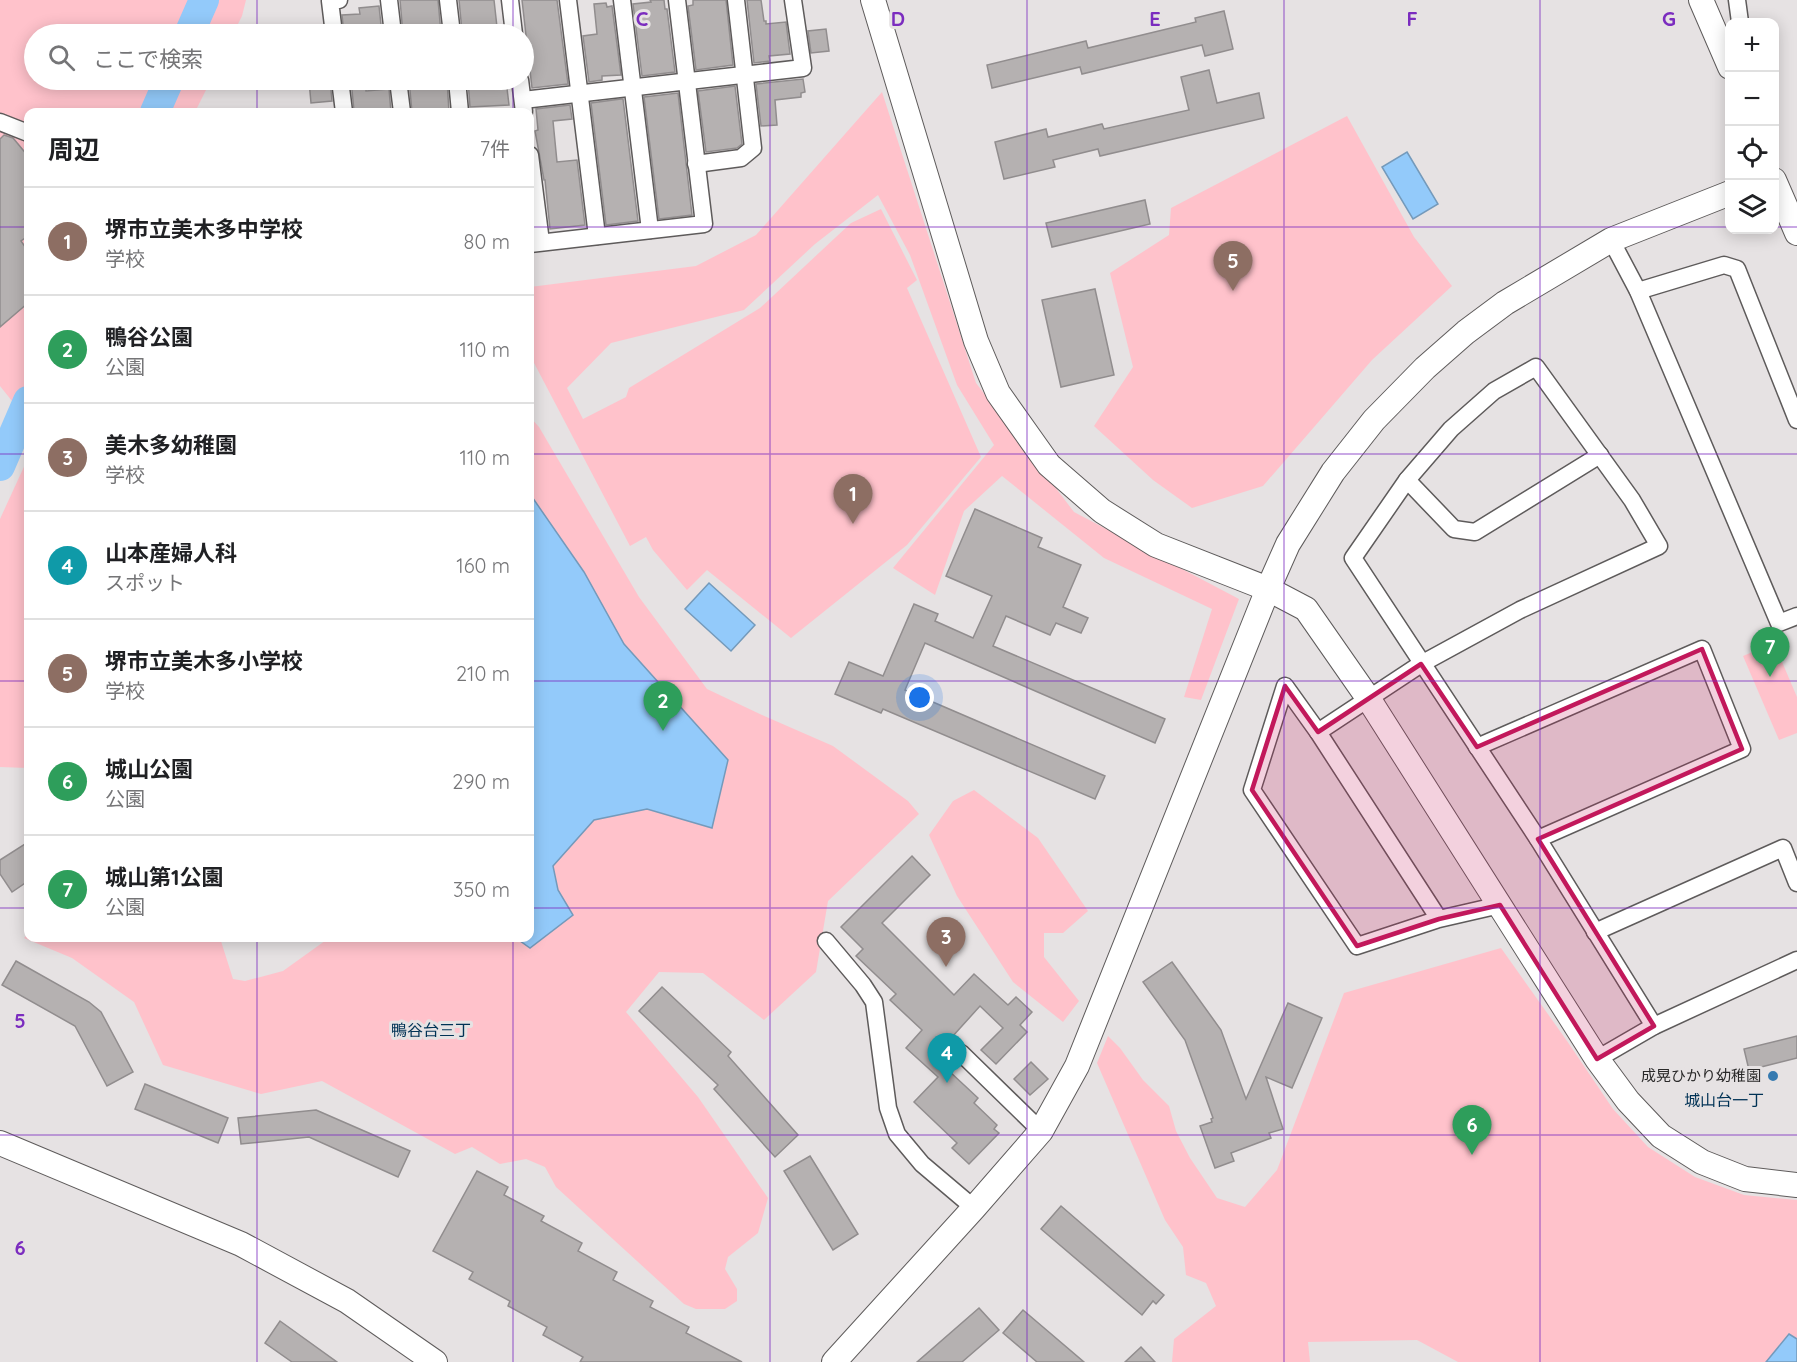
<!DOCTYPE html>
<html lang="ja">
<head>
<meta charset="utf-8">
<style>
  :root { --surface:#fff; --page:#f6f6f6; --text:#202124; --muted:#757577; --line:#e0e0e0; --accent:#111827 }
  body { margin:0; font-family:Quicksand,"Noto Sans JP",sans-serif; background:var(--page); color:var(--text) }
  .controls { position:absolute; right:18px; top:18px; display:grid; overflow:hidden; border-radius:12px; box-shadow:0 3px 15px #0003 }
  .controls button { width:54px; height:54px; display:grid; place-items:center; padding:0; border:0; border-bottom:2px solid var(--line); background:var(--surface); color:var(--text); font:30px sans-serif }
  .you { position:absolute; left:920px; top:698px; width:21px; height:21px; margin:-15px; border:4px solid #fff; border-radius:50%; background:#1a73e8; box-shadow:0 0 0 9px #1a73e833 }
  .badge { display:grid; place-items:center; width:39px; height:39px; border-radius:50%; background:var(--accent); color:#fff; font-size:20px; font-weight:700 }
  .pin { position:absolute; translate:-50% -50px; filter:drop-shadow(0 2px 3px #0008) }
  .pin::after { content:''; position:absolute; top:32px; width:21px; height:18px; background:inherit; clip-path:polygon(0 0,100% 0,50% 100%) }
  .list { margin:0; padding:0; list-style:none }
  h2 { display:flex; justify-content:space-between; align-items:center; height:78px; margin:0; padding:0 24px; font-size:26px }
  h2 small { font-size:20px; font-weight:400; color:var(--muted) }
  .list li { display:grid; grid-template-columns:39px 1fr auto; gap:18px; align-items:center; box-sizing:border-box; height:108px; padding:0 24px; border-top:2px solid var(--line) }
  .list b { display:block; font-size:22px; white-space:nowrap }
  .list p { margin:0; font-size:20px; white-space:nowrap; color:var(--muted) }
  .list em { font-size:20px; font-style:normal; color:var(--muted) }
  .icon { flex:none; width:33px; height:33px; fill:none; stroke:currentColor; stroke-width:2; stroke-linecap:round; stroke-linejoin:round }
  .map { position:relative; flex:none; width:1797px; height:1362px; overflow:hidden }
  .search { position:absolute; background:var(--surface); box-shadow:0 3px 15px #0003; left:24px; top:24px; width:510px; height:66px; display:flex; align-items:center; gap:15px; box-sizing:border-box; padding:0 21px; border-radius:33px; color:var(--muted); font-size:22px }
  .panel { position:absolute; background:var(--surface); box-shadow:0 3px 15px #0003; left:24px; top:108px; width:510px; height:834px; border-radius:12px }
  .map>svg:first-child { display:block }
</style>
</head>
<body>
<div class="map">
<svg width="1797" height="1362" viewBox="0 0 1797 1362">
  <rect width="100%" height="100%" fill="#e6e2e3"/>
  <g fill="#ffc2cb">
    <polygon points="0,0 246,0 242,16 233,34 34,34 34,80 211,80 195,112 28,112 28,421 0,386"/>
    <polygon points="882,92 976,383 1074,512 1239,599 1201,700 1184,697 1212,609 1104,558 1002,476 964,511 935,595 893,568 994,445 957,385 910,255 878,195 815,244 744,310 611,343 567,388 583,419 626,397 629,388 760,308 851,223 881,209 917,280 907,288 981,457 907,545 791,638 707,570 687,590 653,550 646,537 630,546 533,361 530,358 530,287 696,266 756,235"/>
    <polygon points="1347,116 1414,237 1452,286 1372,360 1263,486 1192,508 1153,480 1094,426 1133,367 1110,273 1169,235 1171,208"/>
    <polygon points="530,417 539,427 639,597 707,689 762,715 833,746 908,801 919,814 828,901 816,972 764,1020 703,973 659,972 626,1012 698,1097 768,1198 758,1233 728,1257 725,1269 737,1289 737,1301 725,1309 696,1309 684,1304 556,1187 545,1167 526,1159 500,1164 472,1147 455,1154 322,1081 261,1094 163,1065 134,1002 72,958 24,938 28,934 28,938 220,938 233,979 245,981 283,971 329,938 530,938"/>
    <polygon points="28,458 28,768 0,767 0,519"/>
    <polygon points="1774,643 1797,697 1797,733 1779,740 1743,656"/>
    <polygon points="974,790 1038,838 1088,911 1063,933 1044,933 1044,957 1079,1001 1063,1022 1013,982 957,896 929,835 953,801"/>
    <polygon points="1501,948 1567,1041 1613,1109 1648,1147 1695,1177 1744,1195 1797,1200 1797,1362 1458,1362 1417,1340 1308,1342 1310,1362 1172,1362 1174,1339 1216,1306 1206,1283 1186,1275 1183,1247 1165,1220 1097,1063 1108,1036 1120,1048 1143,1080 1169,1106 1176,1131 1190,1158 1217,1198 1245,1207 1277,1170 1344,993"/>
  </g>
  <g fill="#93cafa" stroke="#749abb" stroke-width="1.5">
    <polygon points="1407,152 1438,204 1413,219 1382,167"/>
    <polygon points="530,494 584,572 624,644 728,760 712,828 647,809 594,820 553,866 558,890 573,915 530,948 516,938 530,938"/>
    <polygon points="709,583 755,625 731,651 685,609"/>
    <polygon points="1789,1334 1797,1339 1797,1362 1766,1362"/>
  </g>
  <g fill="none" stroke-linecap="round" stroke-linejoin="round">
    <g stroke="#93cafa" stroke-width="30">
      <polyline points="189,34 204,0"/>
      <polyline points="155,112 169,80"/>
      <polyline points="0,466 28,401"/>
    </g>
  </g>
  <g fill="#b5b1b1" stroke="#918d8e" stroke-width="1.5">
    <polygon points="400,0 438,0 441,33 403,34"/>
    <polygon points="459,0 494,0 497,27 462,31"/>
    <polygon points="522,0 557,0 568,84 532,88"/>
    <polygon points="650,0 664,0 665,9 667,9 675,72 642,76 633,4 651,2"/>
    <polygon points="693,0 726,0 733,65 696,70 688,6 693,5"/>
    <polygon points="747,0 761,0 764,21 766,21 766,24 786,22 790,54 769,56 770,61 754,63"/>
    <polygon points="606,3 607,7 612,6 621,75 602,76 602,80 589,82 583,36 597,34 594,4"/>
    <polygon points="379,6 382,34 344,34 342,15 360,14 359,8"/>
    <polygon points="1224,11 1233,49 1205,56 1202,45 1082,74 1080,67 992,88 987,65 1086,41 1088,48 1196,22 1195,18"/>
    <polygon points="826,29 829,51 811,53 808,31"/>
    <polygon points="1209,70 1217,103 1259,93 1264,118 1100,156 1098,149 1053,160 1055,167 1004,179 995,142 1046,129 1048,137 1102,124 1104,129 1189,110 1181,77"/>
    <polygon points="803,79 805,92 801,93 801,97 775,100 777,125 761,126 756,84"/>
    <polygon points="309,80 330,80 332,101 311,103"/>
    <polygon points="351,80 365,80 366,91 389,89 391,112 373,112 373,109 354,111"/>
    <polygon points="409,80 447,80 449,112 412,112"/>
    <polygon points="468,80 506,80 509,105 470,107"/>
    <polygon points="735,86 742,144 737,148 706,152 698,91"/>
    <polygon points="678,93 692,215 659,219 644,97"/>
    <polygon points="621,99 623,99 638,221 606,225 591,103"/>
    <polygon points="570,105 572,119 553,121 557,162 577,160 585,225 550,229 545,180 544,180 535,131 538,130 536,109"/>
    <polygon points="4,135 13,138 28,156 28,236 21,241 28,251 28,303 0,327 0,139"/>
    <polygon points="1145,200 1150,224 1052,247 1046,223"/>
    <polygon points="1095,289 1114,375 1061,387 1042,300"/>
    <polygon points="975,509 1042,538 1038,547 1081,565 1063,607 1088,618 1081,633 1056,623 1050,635 1006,616 993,646 1165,719 1155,743 925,643 905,690 1105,776 1095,799 883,709 881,713 835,694 849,662 883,676 914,604 938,614 935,621 973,638 992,596 946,576"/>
    <polygon points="28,842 28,881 12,892 0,874 0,860"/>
    <polygon points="912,856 930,875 882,923 954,995 974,974 1008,1005 1016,997 1032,1012 1020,1025 1027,1032 996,1064 981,1050 1003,1028 980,1006 934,1057 978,1098 974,1103 997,1125 994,1129 999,1133 969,1164 952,1148 957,1143 914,1102 938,1077 906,1048 922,1030 890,1000 896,994 856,956 863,949 841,927"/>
    <polygon points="16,961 89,1002 101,1012 133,1072 107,1086 75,1026 2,985"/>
    <polygon points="1172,962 1221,1030 1246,1099 1288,1003 1322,1018 1292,1088 1266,1077 1283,1129 1269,1133 1271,1138 1231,1153 1234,1161 1215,1168 1200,1126 1212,1122 1211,1119 1213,1118 1185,1040 1143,982"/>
    <polygon points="662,987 731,1052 728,1056 798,1135 775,1157 714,1089 718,1085 639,1011"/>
    <polygon points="1797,1036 1797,1058 1749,1070 1744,1049"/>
    <polygon points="1031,1062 1048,1079 1030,1095 1014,1079"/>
    <polygon points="145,1084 228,1118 218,1143 135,1109"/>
    <polygon points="316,1110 410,1151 398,1177 309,1137 241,1144 238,1118"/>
    <polygon points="810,1156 858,1234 833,1250 784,1171"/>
    <polygon points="477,1171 508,1187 504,1195 544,1216 541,1221 582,1243 578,1251 617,1272 613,1280 653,1301 650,1307 689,1327 686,1333 742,1362 580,1362 583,1357 543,1335 547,1327 508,1306 510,1301 469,1279 473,1272 433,1251"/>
    <polygon points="1061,1206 1164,1295 1156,1304 1153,1301 1142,1315 1041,1229"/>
    <polygon points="979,1308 999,1330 962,1362 917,1362"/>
    <polygon points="1023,1310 1084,1362 1037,1362 1003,1333"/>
    <polygon points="280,1321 337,1362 292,1362 265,1343"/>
    <polygon points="1141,1347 1155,1362 1125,1362"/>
  </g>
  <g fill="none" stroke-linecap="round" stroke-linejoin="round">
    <g stroke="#5e5b5b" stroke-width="19">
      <g id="street">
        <polyline points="389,0 393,34"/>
        <polyline points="448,0 452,34"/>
        <polyline points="510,0 514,34"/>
        <polyline points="568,0 597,236"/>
        <polyline points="622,0 650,230"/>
        <polyline points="1737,0 1740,22"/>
        <polyline points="334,34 330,1 339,0"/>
        <polyline points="340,80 344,112"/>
        <polyline points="398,80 402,112"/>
        <polyline points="457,80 460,112"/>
        <polyline points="520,80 524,112"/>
        <polyline points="523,100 803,68 793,0"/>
        <polyline points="0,122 28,133"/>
        <polyline points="530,155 541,242"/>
        <polyline points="696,164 741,158 753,148 736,0"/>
        <polyline points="1611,240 1638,291 1779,623 1797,616"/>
        <polyline points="530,244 704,224 677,0"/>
        <polyline points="1638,291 1724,265 1737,269 1797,420"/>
        <polyline points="1407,480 1454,529 1475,532 1600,455"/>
        <polyline points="1318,732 1421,664 1520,610 1659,546 1632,500 1536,367 1494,391 1451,429 1407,480 1353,558 1538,839 1654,1026"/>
        <polyline points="1477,747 1702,649 1742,749 1538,839"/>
        <polyline points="1439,919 1318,732 1285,686 1252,790 1357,946 1439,919 1500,905"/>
        <polyline points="1595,932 1783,848 1797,883"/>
        <polyline points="826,941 863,985 874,1002 888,1108 897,1134 922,1164 974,1208"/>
        <polyline points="961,1053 1041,1131"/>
        <polyline points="1597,1059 1654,1026 1797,960"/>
      </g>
    </g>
    <g stroke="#5e5b5b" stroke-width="26">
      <g id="secondary">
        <polyline points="873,0 976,341 998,393 1049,465 1102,511 1156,545 1268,589 1306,609 1368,698 1597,1059 1628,1101 1661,1136 1702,1162 1745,1179 1797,1185"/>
        <polyline points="1701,0 1730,67"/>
        <polyline points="1774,180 1797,233"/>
        <polyline points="0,1143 241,1244 347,1301 435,1362"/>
        <polyline points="834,1362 974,1208 1041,1131 1077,1066 1268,589 1288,544 1333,472 1374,420 1425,368 1466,332 1505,303 1611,240 1730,193"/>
      </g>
    </g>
    <use href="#street" stroke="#fff" stroke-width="16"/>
    <use href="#secondary" stroke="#fff" stroke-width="24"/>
  </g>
  <path fill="#c2185b" fill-opacity="0.2" stroke="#c2185b" stroke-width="4.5" stroke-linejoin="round" d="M1702,649L1742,749L1538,839L1654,1026L1597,1059L1500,905L1439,919L1357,946L1252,790L1285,686L1318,732L1421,664L1477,747Z"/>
  <path fill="none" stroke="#7b2cbf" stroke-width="1.5" stroke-opacity="0.55" d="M257,0V34M513,0V34M770,0V1362M1027,0V1362M1284,0V1362M1540,0V1362M257,80V112M513,80V112M0,227H28M530,227H1730M1774,227H1797M0,454H28M530,454H1797M0,681H28M530,681H1797M0,908H28M530,908H1797M257,938V1362M513,938V1362M0,1135H1797"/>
  <circle fill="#367ab0" stroke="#e6e2e3" stroke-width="2" cx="1773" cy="1076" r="6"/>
  <g text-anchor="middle" stroke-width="6" stroke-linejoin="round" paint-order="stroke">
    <g font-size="15" fill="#2a2929" stroke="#e6e2e3" text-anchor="end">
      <text x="1761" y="1081">成晃ひかり幼稚園</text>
    </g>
    <g font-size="16" fill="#003255" stroke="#e6e2e3">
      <text x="431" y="1036">鴨谷台三丁</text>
      <text x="1724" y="1106">城山台一丁</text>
    </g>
  </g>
  <g font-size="20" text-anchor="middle" font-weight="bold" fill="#7b2cbf" stroke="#e6e2e3" stroke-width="6" stroke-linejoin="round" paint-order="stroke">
    <text x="642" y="26">C</text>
    <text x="898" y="26">D</text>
    <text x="1155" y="26">E</text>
    <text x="1412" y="26">F</text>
    <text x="1669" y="26">G</text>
    <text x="20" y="1028">5</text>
    <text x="20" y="1255">6</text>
  </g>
</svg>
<div class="controls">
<button>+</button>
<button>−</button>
<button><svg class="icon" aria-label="locate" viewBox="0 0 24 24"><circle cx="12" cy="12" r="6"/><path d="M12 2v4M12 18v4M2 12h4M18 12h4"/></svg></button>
<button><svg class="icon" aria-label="layers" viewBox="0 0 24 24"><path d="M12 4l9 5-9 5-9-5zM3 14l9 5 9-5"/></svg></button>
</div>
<div class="you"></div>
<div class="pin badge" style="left:853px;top:524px;background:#8d6e63">1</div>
<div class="pin badge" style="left:663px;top:731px;background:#2e9e5b">2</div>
<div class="pin badge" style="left:946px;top:967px;background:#8d6e63">3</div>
<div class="pin badge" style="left:947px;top:1083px;background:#0f9aa8">4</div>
<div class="pin badge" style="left:1233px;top:291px;background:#8d6e63">5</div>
<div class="pin badge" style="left:1472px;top:1155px;background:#2e9e5b">6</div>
<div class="pin badge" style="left:1770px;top:677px;background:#2e9e5b">7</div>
<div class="search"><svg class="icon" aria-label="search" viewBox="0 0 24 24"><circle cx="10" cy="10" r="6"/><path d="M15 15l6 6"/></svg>ここで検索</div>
<section class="panel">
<h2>周辺<small>7件</small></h2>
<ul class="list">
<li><span class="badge" style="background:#8d6e63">1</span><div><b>堺市立美木多中学校</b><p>学校</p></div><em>80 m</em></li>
<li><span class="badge" style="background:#2e9e5b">2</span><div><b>鴨谷公園</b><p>公園</p></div><em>110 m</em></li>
<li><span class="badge" style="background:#8d6e63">3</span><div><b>美木多幼稚園</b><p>学校</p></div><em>110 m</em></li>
<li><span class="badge" style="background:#0f9aa8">4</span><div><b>山本産婦人科</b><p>スポット</p></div><em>160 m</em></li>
<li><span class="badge" style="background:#8d6e63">5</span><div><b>堺市立美木多小学校</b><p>学校</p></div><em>210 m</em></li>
<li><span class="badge" style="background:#2e9e5b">6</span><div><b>城山公園</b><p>公園</p></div><em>290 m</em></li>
<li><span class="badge" style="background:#2e9e5b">7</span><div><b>城山第1公園</b><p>公園</p></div><em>350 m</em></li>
</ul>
</section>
</div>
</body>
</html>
